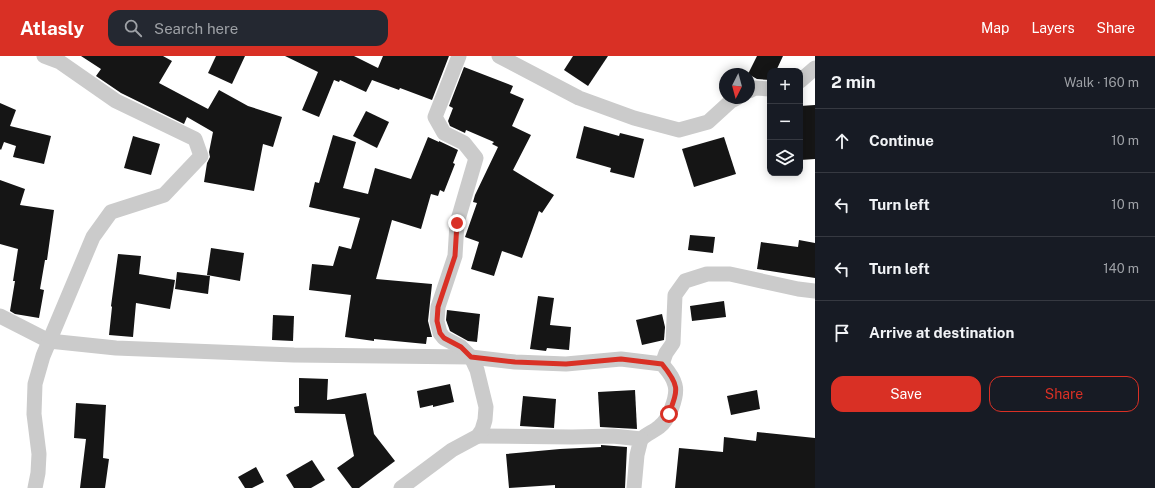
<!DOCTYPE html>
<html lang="en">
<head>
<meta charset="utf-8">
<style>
  :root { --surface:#171b24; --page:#242831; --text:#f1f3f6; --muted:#9ea1a6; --line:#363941; --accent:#d93025 }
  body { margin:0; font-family:"Public Sans",sans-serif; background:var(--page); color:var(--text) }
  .controls { position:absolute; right:12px; top:12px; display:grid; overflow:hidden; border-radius:8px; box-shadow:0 2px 10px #0003 }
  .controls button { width:36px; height:36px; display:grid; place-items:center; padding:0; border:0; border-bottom:1px solid var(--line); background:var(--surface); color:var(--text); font:20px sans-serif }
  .compass { position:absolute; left:719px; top:12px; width:36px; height:36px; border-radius:50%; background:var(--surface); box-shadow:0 2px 10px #0003; rotate:186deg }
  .stop { position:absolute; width:12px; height:12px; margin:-9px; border:3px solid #d93025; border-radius:50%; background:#fff }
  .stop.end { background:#d93025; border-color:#fff; box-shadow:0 1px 4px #0008 }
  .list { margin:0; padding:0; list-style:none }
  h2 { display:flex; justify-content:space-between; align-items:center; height:52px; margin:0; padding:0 16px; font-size:17px }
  h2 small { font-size:13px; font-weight:400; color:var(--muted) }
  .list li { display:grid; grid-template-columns:26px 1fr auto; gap:12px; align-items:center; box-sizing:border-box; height:64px; padding:0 16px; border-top:1px solid var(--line) }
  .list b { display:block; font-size:15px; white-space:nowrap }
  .list em { font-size:13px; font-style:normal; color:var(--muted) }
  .actions { display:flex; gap:8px; padding:12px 16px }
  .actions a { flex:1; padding:9px 0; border:1px solid var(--accent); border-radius:12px; text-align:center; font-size:14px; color:var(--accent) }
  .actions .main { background:var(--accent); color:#fff }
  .icon { flex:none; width:22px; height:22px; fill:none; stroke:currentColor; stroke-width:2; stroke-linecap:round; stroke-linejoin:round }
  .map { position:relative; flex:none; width:815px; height:432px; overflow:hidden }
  header { display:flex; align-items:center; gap:24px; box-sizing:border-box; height:56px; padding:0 20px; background:var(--accent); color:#fff }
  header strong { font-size:19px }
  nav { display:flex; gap:22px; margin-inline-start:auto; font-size:14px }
  .search { width:280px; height:36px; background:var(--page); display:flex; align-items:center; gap:10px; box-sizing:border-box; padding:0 14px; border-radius:12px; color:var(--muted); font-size:15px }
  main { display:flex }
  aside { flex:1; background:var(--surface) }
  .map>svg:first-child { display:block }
</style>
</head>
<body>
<header>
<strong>Atlasly</strong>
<div class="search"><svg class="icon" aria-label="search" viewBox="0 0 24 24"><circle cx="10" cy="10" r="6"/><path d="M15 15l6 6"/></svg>Search here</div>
<nav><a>Map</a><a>Layers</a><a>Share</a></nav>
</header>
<main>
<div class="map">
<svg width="815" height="432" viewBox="0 0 815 432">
  <rect width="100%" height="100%" fill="#fff"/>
  <g fill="#151515">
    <polygon points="81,0 163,0 172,5 159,27 208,53 219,34 248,50 282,61 273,91 263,88 254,135 204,126 207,107 210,101 209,96 213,76 187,61 184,68 121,37 96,20 101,13"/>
    <polygon points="216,0 245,0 232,28 208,17"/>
    <polygon points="285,0 354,0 378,12 383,0 449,0 432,44 400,32 399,34 372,24 366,36 340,24 339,26 334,24 319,61 302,54 318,16"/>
    <polygon points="573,0 608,0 588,30 564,14"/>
    <polygon points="757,0 783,0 776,15 770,15 770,24 757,23 748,18"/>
    <polygon points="464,11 513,30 510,37 524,43 512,70 531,79 513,114 554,139 542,157 539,155 522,202 502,195 494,220 471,213 479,186 465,181 477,147 473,146 475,139 498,91 492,88 494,86 466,74 465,77 450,70 448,65 453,52 449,50"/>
    <polygon points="0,47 16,54 10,70 51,80 44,108 13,101 16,90 4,86 1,94 0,93"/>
    <polygon points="815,49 815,103 800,104 800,50"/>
    <polygon points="366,55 389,66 377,92 353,80"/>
    <polygon points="584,70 619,80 620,77 644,83 634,122 610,116 611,112 576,102"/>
    <polygon points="333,79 356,86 343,132 368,138 375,112 411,123 428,81 439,86 439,85 458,94 453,107 455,108 444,136 440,134 438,140 431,138 421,173 392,164 376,223 432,228 428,265 432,281 427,281 426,288 374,283 374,285 345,281 351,239 309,234 312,208 333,210 339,190 351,193 360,162 309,151 315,126 319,127"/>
    <polygon points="133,80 160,88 151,119 124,112"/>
    <polygon points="724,81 736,118 694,131 682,93"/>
    <polygon points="0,124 25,133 20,149 54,154 47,204 45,204 40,233 44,234 39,262 15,258 10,255 15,225 13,225 18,193 0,188"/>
    <polygon points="690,179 715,181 713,197 688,194"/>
    <polygon points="799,184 815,187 815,222 757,213 761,186 798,191"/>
    <polygon points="211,192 244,197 240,225 207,219"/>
    <polygon points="118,198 141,200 139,218 175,224 170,253 136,247 133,281 109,279 112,251 111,250"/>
    <polygon points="177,216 210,220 208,238 175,233"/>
    <polygon points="538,240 554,242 550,269 571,271 569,294 547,292 546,295 530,293"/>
    <polygon points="724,245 726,261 692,265 690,250"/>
    <polygon points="447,254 480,258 477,286 468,285 450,275 446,264"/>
    <polygon points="662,258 665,271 664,284 642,289 636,264"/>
    <polygon points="273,259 294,260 293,285 272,284"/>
    <polygon points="299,322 328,323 327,344 366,337 374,378 395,405 359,432 352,432 337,412 354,400 345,358 295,357 294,351 299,350"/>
    <polygon points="450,328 454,346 433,351 433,349 420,352 417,335"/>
    <polygon points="635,334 637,373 600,371 598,336"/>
    <polygon points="757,334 760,353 731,359 727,340"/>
    <polygon points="523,340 556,343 554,372 520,370"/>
    <polygon points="76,347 106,349 103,402 109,403 105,432 80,432 86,383 74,382"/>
    <polygon points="757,376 815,382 815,432 675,432 679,392 723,396 724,381 756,385"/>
    <polygon points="601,389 627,391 625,432 555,432 555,429 509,432 506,398 560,393 601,391"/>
    <polygon points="312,404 325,424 311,432 294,432 286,419"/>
    <polygon points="256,411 264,426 252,432 245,432 238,421"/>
  </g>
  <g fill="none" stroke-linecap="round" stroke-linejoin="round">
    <g stroke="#cbcbcb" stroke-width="15">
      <polyline points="499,0 579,42 634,62 679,74 708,66 731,45 737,42"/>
      <polyline points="800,25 815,12"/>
      <polyline points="749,35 755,32 770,33"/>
      <path d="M0,260L49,285L116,292L294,299L471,301L515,306L566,308L621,303L662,308C667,314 673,320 675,329C678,340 669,364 659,371C654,375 647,378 641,383"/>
      <polyline points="662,308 666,297 673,287 675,239 685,225 707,218 730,218 798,233 815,235"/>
      <polyline points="478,380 572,381 613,380 641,383 637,399 634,432"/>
      <polyline points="35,432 38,417 39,398 34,358 35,328 43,300 93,181 111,156 164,139 201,100 195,83 116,45 60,6 44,0"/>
      <polyline points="401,432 452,394 478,380 482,374 485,364 486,351 477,314 471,301 461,291 444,282 440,277 437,265 438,251 455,200 457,167 476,102 464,87 444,77 435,61 459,0"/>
    </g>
  </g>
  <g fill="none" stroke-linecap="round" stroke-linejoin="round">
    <path stroke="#d93025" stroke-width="5" d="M457,167L455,200L438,251L437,265L440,277L444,282L461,291L471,301L515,306L566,308L621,303L662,308C680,330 678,333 669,358"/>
  </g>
</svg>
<div class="controls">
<button>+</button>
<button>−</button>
<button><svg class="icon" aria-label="layers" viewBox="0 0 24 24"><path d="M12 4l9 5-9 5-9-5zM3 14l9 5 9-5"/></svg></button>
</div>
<svg class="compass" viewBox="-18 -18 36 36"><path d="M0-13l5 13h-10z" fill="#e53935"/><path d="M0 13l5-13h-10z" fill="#9ea1a6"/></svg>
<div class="stop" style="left:669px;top:358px"></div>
<div class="stop end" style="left:457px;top:167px"></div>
</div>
<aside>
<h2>2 min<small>Walk · 160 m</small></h2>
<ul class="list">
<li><svg class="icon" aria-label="ahead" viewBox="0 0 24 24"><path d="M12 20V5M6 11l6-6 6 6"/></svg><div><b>Continue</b></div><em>10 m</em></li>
<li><svg class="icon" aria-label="left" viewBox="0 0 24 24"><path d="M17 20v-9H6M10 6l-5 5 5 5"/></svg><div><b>Turn left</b></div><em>10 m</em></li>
<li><svg class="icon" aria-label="left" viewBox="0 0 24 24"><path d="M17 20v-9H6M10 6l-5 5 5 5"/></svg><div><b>Turn left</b></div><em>140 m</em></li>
<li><svg class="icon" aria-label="arrive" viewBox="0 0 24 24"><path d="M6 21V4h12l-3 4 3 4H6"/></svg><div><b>Arrive at destination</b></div></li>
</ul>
<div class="actions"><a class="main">Save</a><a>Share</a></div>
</aside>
</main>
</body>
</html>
